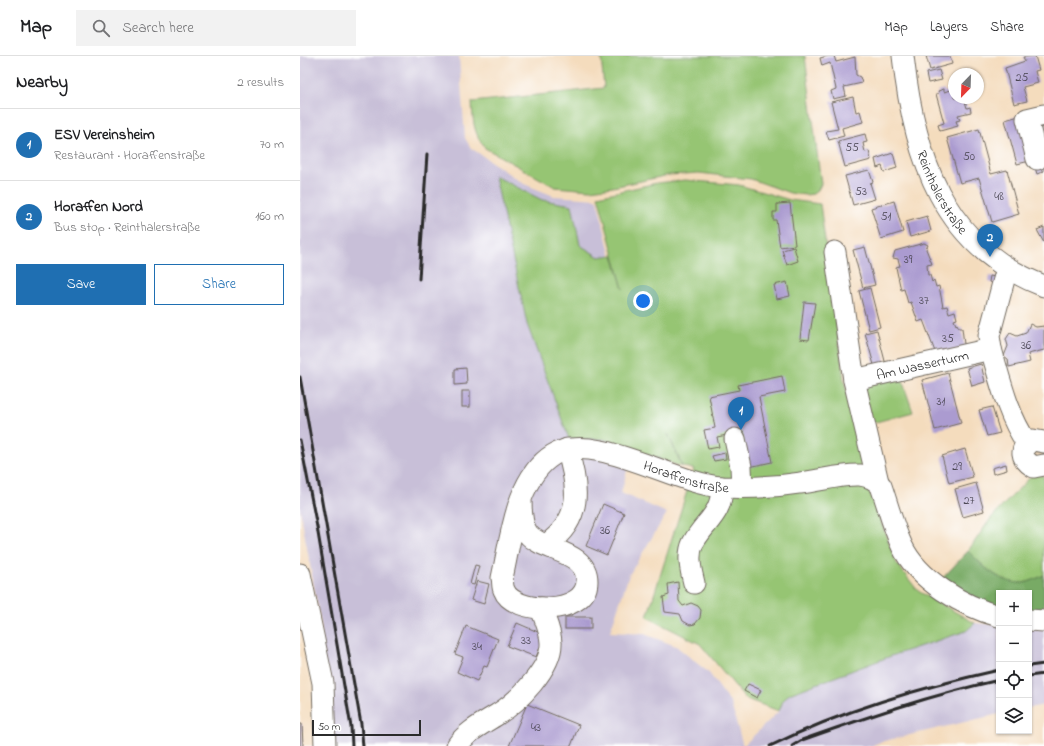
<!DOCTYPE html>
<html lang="en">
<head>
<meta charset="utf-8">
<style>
  :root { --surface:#fff; --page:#f2f2f2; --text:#202124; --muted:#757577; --line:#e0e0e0; --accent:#1f6fb2 }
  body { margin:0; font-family:"Indie Flower",sans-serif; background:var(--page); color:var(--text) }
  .controls { position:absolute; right:12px; bottom:12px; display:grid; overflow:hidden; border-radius:0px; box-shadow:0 1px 3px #0004 }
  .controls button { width:36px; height:36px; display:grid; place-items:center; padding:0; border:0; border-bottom:1px solid var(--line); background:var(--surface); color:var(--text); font:20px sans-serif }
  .compass { position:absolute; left:648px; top:12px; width:36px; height:36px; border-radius:50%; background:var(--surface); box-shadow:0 1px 3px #0004; rotate:203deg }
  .scale { position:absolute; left:12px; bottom:10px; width:109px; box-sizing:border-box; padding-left:4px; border:2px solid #2b2b2b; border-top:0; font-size:11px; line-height:14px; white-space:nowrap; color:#2b2b2b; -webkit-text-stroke:3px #fff; paint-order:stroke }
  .you { position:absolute; left:343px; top:245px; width:14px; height:14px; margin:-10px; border:3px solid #fff; border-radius:50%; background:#1a73e8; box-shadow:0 0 0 6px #1a73e833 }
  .badge { display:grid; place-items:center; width:26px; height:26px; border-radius:50%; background:var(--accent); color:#fff; font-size:13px; font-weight:700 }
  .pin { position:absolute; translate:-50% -33px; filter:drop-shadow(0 1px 2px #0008) }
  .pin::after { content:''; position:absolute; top:21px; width:14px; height:12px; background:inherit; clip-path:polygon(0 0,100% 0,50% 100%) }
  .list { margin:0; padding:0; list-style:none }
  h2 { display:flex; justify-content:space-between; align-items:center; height:52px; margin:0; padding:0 16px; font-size:17px }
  h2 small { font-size:13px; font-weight:400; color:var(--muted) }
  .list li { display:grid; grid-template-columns:26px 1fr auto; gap:12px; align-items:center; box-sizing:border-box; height:72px; padding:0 16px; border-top:1px solid var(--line) }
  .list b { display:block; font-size:15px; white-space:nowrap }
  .list p { margin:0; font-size:13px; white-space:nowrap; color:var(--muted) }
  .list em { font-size:13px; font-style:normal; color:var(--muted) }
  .actions { display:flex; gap:8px; padding:12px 16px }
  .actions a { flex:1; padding:9px 0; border:1px solid var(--accent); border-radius:0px; text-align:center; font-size:14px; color:var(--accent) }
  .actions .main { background:var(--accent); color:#fff }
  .icon { flex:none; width:22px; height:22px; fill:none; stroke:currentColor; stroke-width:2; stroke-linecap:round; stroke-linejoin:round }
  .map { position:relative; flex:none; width:744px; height:690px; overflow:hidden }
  header { display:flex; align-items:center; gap:24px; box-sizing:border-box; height:56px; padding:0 20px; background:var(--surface); border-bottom:1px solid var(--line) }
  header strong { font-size:19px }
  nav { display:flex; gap:22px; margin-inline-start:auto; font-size:14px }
  .search { width:280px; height:36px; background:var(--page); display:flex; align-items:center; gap:10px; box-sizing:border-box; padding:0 14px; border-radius:0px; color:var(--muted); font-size:15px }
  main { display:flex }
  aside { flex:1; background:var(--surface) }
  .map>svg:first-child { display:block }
</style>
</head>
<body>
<header>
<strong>Map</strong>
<div class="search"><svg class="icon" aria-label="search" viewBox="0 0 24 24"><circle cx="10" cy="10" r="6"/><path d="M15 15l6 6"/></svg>Search here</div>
<nav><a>Map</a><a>Layers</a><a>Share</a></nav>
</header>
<main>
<aside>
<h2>Nearby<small>2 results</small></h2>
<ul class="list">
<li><span class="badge">1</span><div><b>ESV Vereinsheim</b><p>Restaurant · Horaffenstraße</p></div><em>70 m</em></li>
<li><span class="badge">2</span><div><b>Horaffen Nord</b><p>Bus stop · Reinthalerstraße</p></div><em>160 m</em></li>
</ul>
<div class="actions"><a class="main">Save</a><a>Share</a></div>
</aside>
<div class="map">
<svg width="744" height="690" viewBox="0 0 744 690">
  <rect width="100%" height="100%" fill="#fff"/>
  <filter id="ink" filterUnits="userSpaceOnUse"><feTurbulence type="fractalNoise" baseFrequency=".025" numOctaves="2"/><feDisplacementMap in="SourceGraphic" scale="8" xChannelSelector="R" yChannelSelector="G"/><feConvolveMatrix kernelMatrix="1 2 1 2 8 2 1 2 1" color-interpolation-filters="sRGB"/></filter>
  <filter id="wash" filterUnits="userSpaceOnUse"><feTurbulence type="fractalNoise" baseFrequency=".012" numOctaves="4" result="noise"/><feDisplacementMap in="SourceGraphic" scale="16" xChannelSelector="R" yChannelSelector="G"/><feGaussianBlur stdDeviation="0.9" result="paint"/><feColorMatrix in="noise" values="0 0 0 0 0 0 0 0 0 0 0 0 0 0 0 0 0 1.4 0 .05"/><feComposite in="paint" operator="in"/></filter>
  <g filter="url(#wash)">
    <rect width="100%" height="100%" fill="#f4dcbd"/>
    <g fill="#c8bfd8">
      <polygon points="0,0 159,0 165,82 171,92 224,128 254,140 297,143 361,410 294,387 268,387 248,395 231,410 210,447 226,449 234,429 244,414 256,404 272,397 286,397 328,411 321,437 367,457 329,519 310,576 344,578 376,590 409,617 431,648 443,690 479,655 483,645 489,638 591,600 666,575 675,567 699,569 699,658 580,686 571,690 30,690 26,622 22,598 21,570 0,453"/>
      <polygon points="729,572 744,573 744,649 729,652"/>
    </g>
    <g fill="#96c573" stroke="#60784f">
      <path d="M301,0H505L521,128L518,134L513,138L505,139L490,137L451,123L399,117L369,119L313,131L290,134L255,131L185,92C173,76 173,65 172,46L304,32Z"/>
      <polygon points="195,120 242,144 272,149 280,189 299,201 313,199 323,233 298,140 357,127 385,124 439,129 490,144 520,148 544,324 568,432 597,508 618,535 675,567 666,575 591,600 489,638 483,645 479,655 446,643 400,588 347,561 394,413 383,411 368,378 382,411 303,383 269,383 227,268"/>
      <polygon points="599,315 613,356 565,369 554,324"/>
      <path d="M736,415L744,421V519C738,522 730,526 723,527C700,528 683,510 668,495L691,462Z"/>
    </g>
    <path fill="#78aa65" stroke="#526a48" d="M668,495C683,510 700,528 723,527C730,526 738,522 744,519V557H729V537H699V554L640,525Z"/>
    <g id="blocks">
      <g fill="#ab9bd0">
        <polygon points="528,0 534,0 536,6 555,1 556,19 560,21 562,27 544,31 546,40 533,43 531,35 536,33 530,7 522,10 520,2"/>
        <polygon points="626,0 650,0 652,8 630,14"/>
        <polygon points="735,0 739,14 735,15 738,27 723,31 727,45 714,48 705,12 725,5 723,1"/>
        <polygon points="639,14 642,24 628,27 626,17"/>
        <polygon points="644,33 644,36 654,33 654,42 664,42 667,52 670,51 671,56 658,59 660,64 656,65 658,70 640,75 638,69 644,67 636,38 639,37 638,35"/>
        <polygon points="553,41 556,56 560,55 563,66 542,72 544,80 529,84 526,75 538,73 531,46"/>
        <polygon points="719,60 730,105 717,108 705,64"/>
        <polygon points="744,61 744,79 739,62"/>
        <polygon points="679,73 691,118 707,114 719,158 692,166 679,122 660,127 647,82"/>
        <polygon points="565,78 567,86 563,87 565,96 569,95 571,104 545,111 538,85"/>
        <polygon points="593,97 597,112 584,116 582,110 577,112 575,103"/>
        <polygon points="744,102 744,115 737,118 733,105"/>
        <polygon points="569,114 573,126 570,127 575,143 553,149 545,120"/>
        <polygon points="594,145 603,176 581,183 571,152"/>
        <polygon points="490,147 495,189 480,191 476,164 473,164 473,156 477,156 477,148"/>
        <polygon points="627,160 631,175 610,181 606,166"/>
        <polygon points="744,171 744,187 737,174"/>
        <polygon points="624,187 628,189 626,193 632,208 627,209 628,219 630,219 632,226 634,224 636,231 639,230 643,251 647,250 649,257 655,255 657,263 654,264 656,269 657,268 659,272 662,272 664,288 668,290 637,301 623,264 618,266 611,246 608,247 604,233 601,234 597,216 596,211 600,210 598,203 593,202 595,195"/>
        <polygon points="494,191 498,205 487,209 482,194"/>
        <polygon points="565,191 575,229 563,232 553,194"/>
        <polygon points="690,220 701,222 699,229 689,226"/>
        <polygon points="487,226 490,240 477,243 474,229"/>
        <polygon points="570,232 580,271 569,274 559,235"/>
        <polygon points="504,246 515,247 509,284 500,283"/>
        <polygon points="730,268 736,271 744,270 744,294 728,298 730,306 709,311 708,303 704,300 708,290 706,283 710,277 717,280 726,277"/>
        <polygon points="577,274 587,313 576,316 565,277"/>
        <polygon points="681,308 685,326 672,330 667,312"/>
        <polygon points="166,312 167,328 155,329 155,313"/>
        <polygon points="648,317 661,367 635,374 622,324"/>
        <polygon points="482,320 485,336 459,341 472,406 449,411 442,376 417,381 419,391 408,393 404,374 415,372 409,340 439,334 438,329"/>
        <rect x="162" y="335" width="8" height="16"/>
        <polygon points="692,351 700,377 687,380 679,354"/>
        <polygon points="665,393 673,421 649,427 642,400"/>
        <polygon points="425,397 426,403 414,405 412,400"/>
        <polygon points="706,408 707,414 693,418 692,412"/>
        <polygon points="676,427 684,455 663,461 655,433"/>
        <polygon points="303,448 324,457 307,499 286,490"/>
        <polygon points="175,509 179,510 174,529 170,528"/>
        <polygon points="177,525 189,528 184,548 171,544"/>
        <polygon points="378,526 379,545 383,550 391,547 398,550 401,554 400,562 395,568 390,569 383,565 380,558 365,556 363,541 369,539 368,528"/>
        <rect x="265" y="561" width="26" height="12"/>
        <polygon points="217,567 245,579 236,601 207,590"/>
        <polygon points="166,570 198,583 187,611 184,610 177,625 157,616 163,601 155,598"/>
        <polygon points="448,628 461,634 457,642 444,635"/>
        <polygon points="227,648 279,669 271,690 209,690"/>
        <polygon points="0,668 2,668 3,690 0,690"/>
      </g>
    </g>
  </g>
  <g filter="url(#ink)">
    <use href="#blocks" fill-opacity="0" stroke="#71695e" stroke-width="1"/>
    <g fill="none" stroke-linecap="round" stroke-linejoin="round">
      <g stroke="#71695e" stroke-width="23">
        <g id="minor">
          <path id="s1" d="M603,0C614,99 642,191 744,230"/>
          <polyline points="737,103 727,63 744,59"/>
          <polyline points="535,196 554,324 578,426"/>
          <polyline points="691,293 689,280 707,212"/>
          <path id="s2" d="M554,324L691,293C700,324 708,360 727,387"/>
          <polyline points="435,383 441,411 442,431"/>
          <path d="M744,386L733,384C718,392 721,403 734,411L744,409"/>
          <path id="s3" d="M221,443C221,454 221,469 228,478C243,496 287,494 287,525C287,560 213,559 204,534C202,530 203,525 202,522C211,483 216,422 253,399C293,374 374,428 422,431C447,432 475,431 500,427C519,425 541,418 560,419C568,420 576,423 581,430C588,450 593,471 602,490C618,524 664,551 699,560"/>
          <path d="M246,489C283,463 279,431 267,393"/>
          <polyline points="0,518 23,627 25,690"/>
          <path d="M394,527C391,515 387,499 393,487C405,465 422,459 422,431"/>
          <polyline points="729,564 744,565"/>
          <path d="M157,690C166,676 184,667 198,658C218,646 252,611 251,587C251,575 244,562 241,552"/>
        </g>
      </g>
      <use href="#minor" stroke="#fff" stroke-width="21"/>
      <g stroke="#2b2b2b" stroke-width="3">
        <polyline points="119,223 127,98"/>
        <polyline points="0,321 61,668 63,690"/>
        <polyline points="0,384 17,471 51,671 52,690"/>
        <polyline points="729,610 744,608"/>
        <polyline points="729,620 744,618"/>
        <path d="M470,690C544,654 619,632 699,614"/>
        <path d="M492,690L502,684C567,661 631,639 699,624"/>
      </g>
    </g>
  </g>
  <g text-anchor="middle" stroke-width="3" stroke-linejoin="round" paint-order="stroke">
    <g font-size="12" fill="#4b4754">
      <text x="722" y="25">25</text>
      <text x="552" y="95">55</text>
      <text x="669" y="104">50</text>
      <text x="561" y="139">53</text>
      <text x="699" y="144">48</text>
      <text x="586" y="164">51</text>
      <text x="608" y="207">39</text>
      <text x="624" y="248">37</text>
      <text x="648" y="286">35</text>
      <text x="726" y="293">36</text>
      <text x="641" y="349">31</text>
      <text x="657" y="414">29</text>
      <text x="669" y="448">27</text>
      <text x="305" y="478">36</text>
      <text x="226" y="588">33</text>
      <text x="177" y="594">34</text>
      <text x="236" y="675">43</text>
    </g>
    <g font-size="14" fill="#2b2b2b" stroke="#fff">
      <text dy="5" stroke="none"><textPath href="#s1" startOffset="143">Reinthalerstraße</textPath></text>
      <text dy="5" stroke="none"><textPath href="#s2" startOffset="70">Am Wasserturm</textPath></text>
      <text dy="5" stroke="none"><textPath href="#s3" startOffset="506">Horaffenstraße</textPath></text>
    </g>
  </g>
</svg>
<div class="controls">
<button>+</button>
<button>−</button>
<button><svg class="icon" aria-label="locate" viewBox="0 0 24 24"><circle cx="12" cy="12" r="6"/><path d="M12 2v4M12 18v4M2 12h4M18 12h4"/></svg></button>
<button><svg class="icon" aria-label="layers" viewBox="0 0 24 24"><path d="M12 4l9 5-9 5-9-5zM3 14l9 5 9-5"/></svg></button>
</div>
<svg class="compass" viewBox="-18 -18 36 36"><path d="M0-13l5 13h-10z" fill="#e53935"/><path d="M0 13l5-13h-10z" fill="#757577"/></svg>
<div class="scale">50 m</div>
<div class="you"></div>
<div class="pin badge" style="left:441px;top:374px">1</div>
<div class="pin badge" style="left:690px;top:201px">2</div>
</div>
</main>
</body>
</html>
